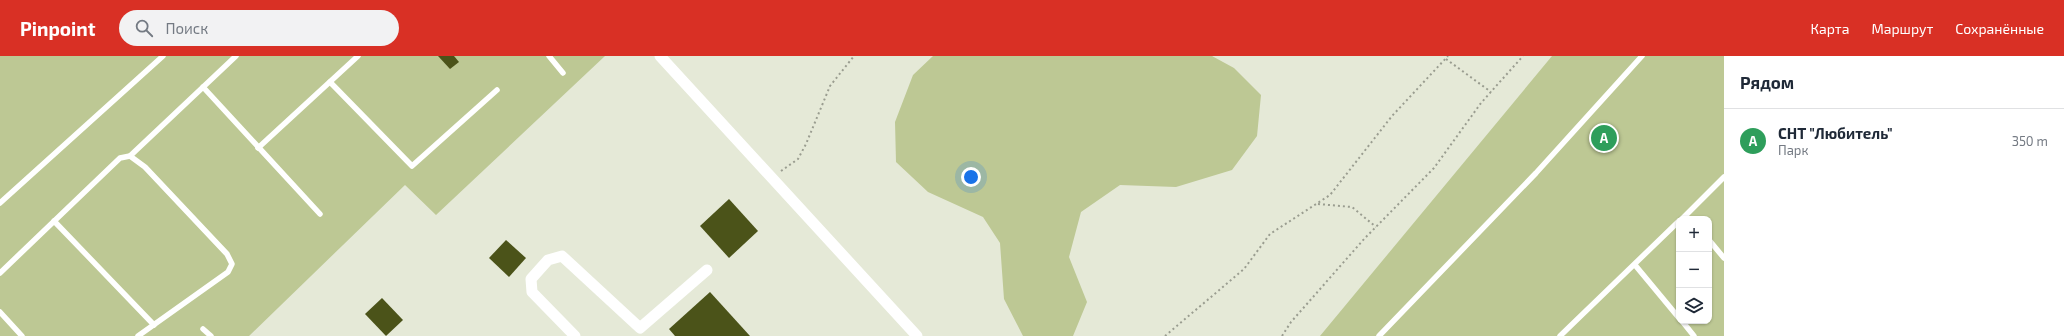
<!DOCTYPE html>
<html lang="ru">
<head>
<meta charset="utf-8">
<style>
  :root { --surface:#fff; --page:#f2f2f3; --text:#1f2937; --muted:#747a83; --line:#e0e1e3; --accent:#d93025 }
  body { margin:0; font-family:"Exo 2",sans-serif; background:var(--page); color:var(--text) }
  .controls { position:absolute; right:12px; bottom:12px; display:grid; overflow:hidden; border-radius:8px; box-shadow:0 1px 3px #0004 }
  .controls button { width:36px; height:36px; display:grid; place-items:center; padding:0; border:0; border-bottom:1px solid var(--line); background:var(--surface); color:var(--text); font:20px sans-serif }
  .you { position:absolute; left:971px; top:121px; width:14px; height:14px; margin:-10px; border:3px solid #fff; border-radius:50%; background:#1a73e8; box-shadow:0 0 0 6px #1a73e833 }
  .badge { display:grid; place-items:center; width:26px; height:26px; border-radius:50%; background:var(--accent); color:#fff; font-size:13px; font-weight:700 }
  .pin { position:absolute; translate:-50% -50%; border:2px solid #fff; box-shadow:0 1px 4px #0006 }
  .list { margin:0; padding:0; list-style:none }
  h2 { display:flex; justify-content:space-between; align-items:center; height:52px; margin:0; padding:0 16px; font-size:17px }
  h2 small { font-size:13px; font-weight:400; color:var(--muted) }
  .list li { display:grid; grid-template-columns:26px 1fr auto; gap:12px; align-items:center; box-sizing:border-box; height:64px; padding:0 16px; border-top:1px solid var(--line) }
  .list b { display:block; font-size:15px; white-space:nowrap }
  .list p { margin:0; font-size:13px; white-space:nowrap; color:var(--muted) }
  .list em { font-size:13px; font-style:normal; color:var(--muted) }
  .icon { flex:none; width:22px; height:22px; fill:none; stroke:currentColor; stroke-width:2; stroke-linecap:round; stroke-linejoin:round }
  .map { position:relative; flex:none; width:1724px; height:280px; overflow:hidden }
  header { display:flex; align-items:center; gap:24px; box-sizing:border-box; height:56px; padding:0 20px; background:var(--accent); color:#fff }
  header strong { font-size:19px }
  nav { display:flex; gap:22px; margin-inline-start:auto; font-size:14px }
  .search { width:280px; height:36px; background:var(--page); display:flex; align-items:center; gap:10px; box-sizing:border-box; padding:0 14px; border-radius:22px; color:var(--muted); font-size:15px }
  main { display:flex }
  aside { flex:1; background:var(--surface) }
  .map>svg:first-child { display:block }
</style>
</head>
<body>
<header>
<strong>Pinpoint</strong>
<div class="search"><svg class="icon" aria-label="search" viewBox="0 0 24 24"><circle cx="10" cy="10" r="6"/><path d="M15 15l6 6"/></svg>Поиск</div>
<nav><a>Карта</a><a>Маршрут</a><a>Сохранённые</a></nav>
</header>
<main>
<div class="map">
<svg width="1724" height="280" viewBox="0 0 1724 280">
  <rect width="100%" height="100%" fill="#e5e9d7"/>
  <g fill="#bdc894" fill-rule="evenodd">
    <polygon points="0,0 605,0 436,159 405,129 249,280 0,280"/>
    <polygon points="933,0 1212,0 1234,12 1261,39 1257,80 1232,114 1176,131 1120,129 1081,156 1069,201 1087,246 1073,280 1023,280 1004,243 1000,187 983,161 928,136 896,106 895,66 913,19"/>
    <path d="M1552,0H1724V280H1320ZM1679,163H1709V265H1679Z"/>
  </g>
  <g fill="#4b5319">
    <polygon points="438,0 454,0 459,6 450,13"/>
    <polygon points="729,143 758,175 729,202 700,170"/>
    <polygon points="506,184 526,202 509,221 489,202"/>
    <polygon points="710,236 750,280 675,280 669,273"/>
    <polygon points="382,242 403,264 386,280 365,258"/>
  </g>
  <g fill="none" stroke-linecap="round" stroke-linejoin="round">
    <g stroke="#9a9d90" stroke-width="2" stroke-dasharray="2 3" stroke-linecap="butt">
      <polyline points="1446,3 1491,36"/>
      <polyline points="781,115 798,103 806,88 830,30 854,0"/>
      <polyline points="1318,148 1352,151 1376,171"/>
      <polyline points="1165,280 1244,213 1270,178 1330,139 1392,60 1448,0"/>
      <polyline points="1282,280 1291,266 1365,182 1434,112 1481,47 1523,0"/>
    </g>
    <g stroke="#fff" stroke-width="5.5">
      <polyline points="549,0 563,17"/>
      <polyline points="330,26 412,110 497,34"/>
      <polyline points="203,31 320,158"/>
      <polyline points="258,92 358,0"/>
      <polyline points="130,100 236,0"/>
      <polyline points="0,147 163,0"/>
      <polyline points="1682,163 1724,121"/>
      <polyline points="54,165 154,269"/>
      <polyline points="1709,184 1724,202"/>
      <polyline points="1635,209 1679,262"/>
      <polyline points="0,217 120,102 130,100 145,111 227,198 232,208 228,216 138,280"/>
      <polyline points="0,256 22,280"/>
      <polyline points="1682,265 1694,280"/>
      <polyline points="203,273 211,280"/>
      <polyline points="1379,280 1536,117 1642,0"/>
      <polyline points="1560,280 1679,165"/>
    </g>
    <g stroke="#fff" stroke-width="11">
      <polyline points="660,0 917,280"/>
      <polyline points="575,280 532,236 531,223 548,204 562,200 640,272 707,214"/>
    </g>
  </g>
</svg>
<div class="controls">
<button>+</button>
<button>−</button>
<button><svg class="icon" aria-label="layers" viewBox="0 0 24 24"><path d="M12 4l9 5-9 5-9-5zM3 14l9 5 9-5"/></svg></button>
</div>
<div class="you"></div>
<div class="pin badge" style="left:1604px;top:82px;background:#2e9e5b">A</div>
</div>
<aside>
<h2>Рядом<small></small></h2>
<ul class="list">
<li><span class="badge" style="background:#2e9e5b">A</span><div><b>СНТ &quot;Любитель&quot;</b><p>Парк</p></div><em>350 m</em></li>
</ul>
</aside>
</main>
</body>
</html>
